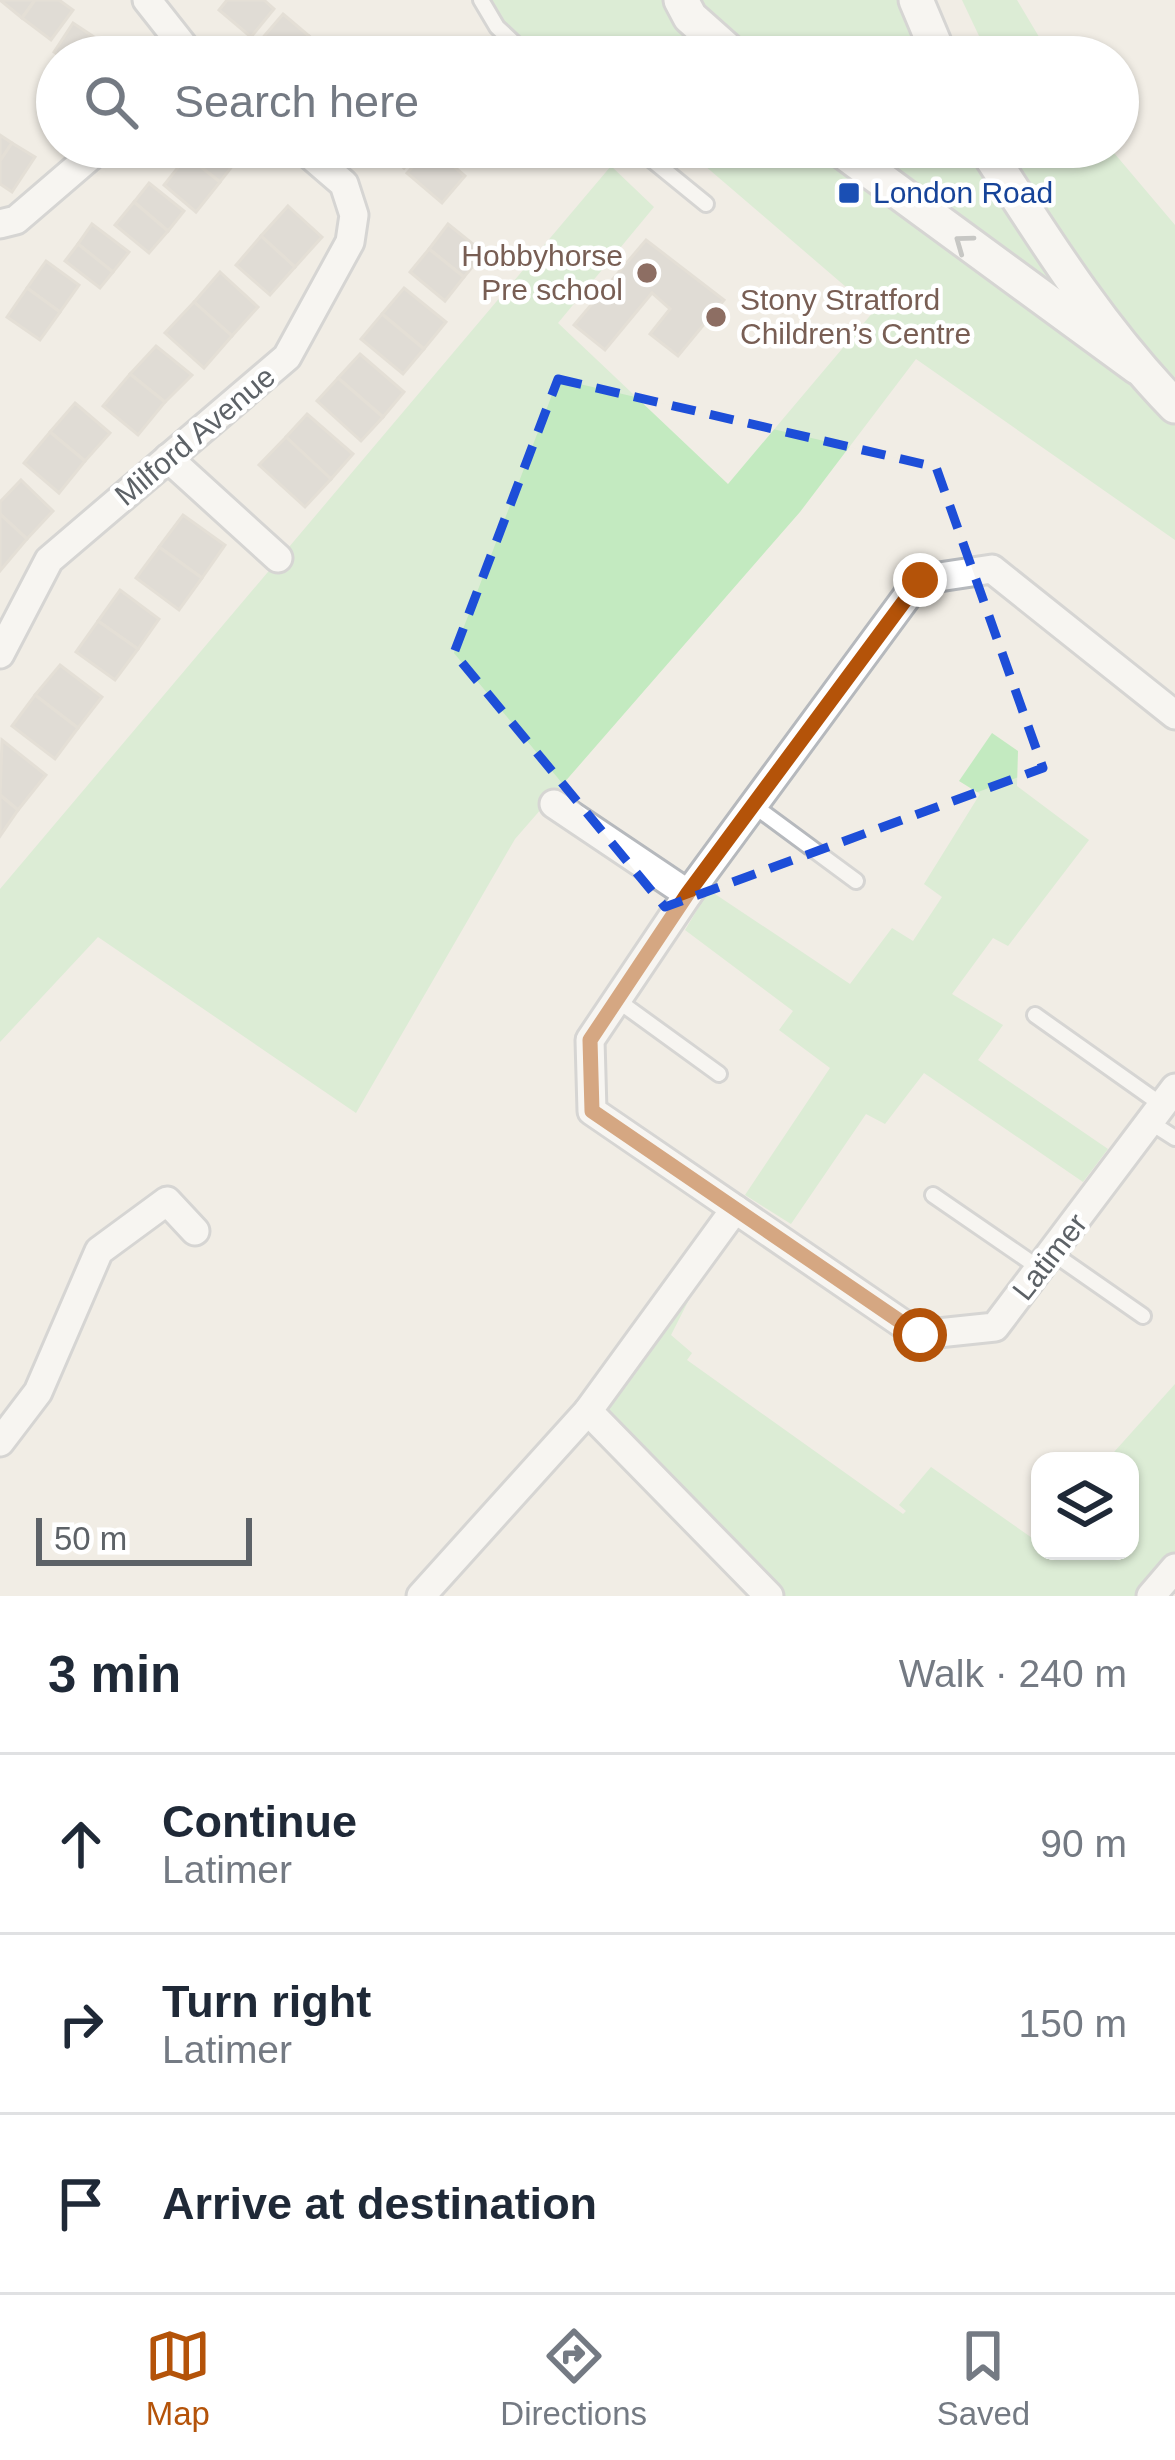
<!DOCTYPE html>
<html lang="en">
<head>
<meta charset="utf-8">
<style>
  :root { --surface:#fff; --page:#f6f6f7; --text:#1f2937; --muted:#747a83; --line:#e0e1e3; --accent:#b45309 }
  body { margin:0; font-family:Arial,sans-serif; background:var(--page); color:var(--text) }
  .controls { position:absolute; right:36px; bottom:36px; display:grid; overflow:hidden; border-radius:24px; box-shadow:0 3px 9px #0004 }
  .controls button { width:108px; height:108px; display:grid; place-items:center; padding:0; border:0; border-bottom:3px solid var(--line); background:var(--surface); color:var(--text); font:60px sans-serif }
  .scale { position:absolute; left:36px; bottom:30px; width:216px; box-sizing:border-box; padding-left:12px; border:6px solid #5d6267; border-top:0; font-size:33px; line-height:42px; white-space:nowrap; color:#5d6267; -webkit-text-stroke:9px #fff; paint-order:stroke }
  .stop { position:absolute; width:36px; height:36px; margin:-27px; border:9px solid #b45309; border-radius:50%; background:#fff }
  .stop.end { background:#b45309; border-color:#fff; box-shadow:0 3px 12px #0008 }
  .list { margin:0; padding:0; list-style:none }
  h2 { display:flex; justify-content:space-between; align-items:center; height:156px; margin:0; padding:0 48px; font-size:51px }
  h2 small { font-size:39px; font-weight:400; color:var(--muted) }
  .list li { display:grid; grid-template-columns:78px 1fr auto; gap:36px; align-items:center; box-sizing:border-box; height:180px; padding:0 48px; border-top:3px solid var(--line) }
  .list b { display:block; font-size:45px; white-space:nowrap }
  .list p { margin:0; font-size:39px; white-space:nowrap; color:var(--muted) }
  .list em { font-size:39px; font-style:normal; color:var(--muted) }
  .icon { flex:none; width:66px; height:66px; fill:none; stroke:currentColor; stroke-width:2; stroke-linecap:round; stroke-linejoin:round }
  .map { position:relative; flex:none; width:1175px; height:1596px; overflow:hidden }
  .search { position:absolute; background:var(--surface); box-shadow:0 3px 9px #0004; left:36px; right:36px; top:36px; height:132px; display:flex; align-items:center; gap:30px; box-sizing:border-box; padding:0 42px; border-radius:66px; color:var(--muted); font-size:45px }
  .sheet { height:696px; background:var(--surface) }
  nav { display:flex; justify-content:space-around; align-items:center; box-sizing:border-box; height:168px; border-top:3px solid var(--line); background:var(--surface); font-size:33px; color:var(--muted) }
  nav a { display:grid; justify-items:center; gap:6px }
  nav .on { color:var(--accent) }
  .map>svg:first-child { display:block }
</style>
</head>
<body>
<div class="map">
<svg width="1175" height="1596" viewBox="0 0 1175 1596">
  <rect width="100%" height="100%" fill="#f1ede5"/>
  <g fill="#c3eac0">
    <polygon points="481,0 670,0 719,57 529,57"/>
    <polygon points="698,0 916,0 940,57 758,57"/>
    <polygon points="962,0 1017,0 1051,57 989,57"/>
    <polygon points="683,147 985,147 1018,195 1015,147 1109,147 1175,225 1175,540 916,359 800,512 515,839 356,1113 98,937 0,1042 0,889 611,166 654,207 558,323 728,484 874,311"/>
    <polygon points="992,733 1018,751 1017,786 1089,840 1008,946 993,938 952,994 1003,1025 978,1060 1108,1149 1083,1182 924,1073 885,1124 866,1114 791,1224 745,1195 830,1068 779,1030 793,1011 685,930 709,890 850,984 892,928 913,941 942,897 924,884 980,794 959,781"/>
    <polygon points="735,1209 671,1335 692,1353 687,1360 903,1514 906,1511 899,1505 931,1467 1035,1540 1040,1535 1040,1551 1130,1551 1130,1461 1106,1461 1175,1384 1175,1568 1151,1596 769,1596 588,1411"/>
  </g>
  <g fill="#ccc8c2" stroke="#d6cfc3" stroke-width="3">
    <polygon points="0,0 35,0 22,18"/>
    <polygon points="35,0 59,0 73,10 51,40 22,18"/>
    <polygon points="227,0 264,0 274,9 251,37 219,10"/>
    <polygon points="283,14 309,36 291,57 277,57 259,42"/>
    <polygon points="73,23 103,43 93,57 62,57 54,52"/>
    <polygon points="309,36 332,56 331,57 291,57"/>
    <polygon points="103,43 124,57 93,57"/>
    <polygon points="0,135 12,143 0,161"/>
    <polygon points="12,143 35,157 12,192 0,184 0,161"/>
    <polygon points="194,147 227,147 240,156 220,182 187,156"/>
    <polygon points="381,147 422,147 404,168"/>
    <polygon points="431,147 465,176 442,203 407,173"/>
    <polygon points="187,156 220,182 196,212 164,185"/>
    <polygon points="149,183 184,211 168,231 134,202"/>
    <polygon points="134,202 168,231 149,253 115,225"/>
    <polygon points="288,206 322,237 295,267 261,236"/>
    <polygon points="92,224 129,252 113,272 78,244"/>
    <polygon points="448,224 484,253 464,277 429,249"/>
    <polygon points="261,236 295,267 270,295 236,265"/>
    <polygon points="646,240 724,300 678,356 650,334 670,309 652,293 605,350 574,325"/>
    <polygon points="78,244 113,272 100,288 65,261"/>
    <polygon points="429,249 464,277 445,301 410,272"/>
    <polygon points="46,261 79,285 60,312 27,288"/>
    <polygon points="220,272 258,307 232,336 194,302"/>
    <polygon points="27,288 60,312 40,340 7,317"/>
    <polygon points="404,288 446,322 424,349 382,314"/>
    <polygon points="194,302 232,336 204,368 165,333"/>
    <polygon points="382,314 424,349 403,374 361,339"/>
    <polygon points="156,346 192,375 165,402 130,374"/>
    <polygon points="360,354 404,392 383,417 338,378"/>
    <polygon points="130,374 165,402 138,435 103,406"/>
    <polygon points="338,378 383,417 361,441 317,401"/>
    <polygon points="75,403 110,433 85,461 50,432"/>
    <polygon points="307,414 353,454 331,479 286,437"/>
    <polygon points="50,432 85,461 59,493 24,463"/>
    <polygon points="286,437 331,479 305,507 259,465"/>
    <polygon points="21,480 53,511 27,539 0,514 0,502"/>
    <polygon points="0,514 27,539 0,571"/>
    <polygon points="183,515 225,545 202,578 159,547"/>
    <polygon points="159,547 202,578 179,610 136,578"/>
    <polygon points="120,590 159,619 138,649 98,621"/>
    <polygon points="98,621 138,649 115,680 76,652"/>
    <polygon points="60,665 102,697 78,728 35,695"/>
    <polygon points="35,695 78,728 55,759 12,726"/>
    <polygon points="2,740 46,775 18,810 0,795"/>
    <polygon points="0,795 18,810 0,836"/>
  </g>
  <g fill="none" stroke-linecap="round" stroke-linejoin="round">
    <g stroke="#b6b9bd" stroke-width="20">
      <g id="service">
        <polyline points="481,0 497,27 529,57"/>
        <polyline points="636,147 706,204"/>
        <polyline points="753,805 856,881"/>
        <polyline points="617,1000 719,1074"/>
        <polyline points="1035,1015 1162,1105"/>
        <polyline points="1150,1122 1175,1138"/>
        <polyline points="933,1195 1042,1270"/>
        <polyline points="1054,1254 1143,1316"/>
      </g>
    </g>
    <g stroke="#b6b9bd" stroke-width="33">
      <g id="minor">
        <polyline points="147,0 192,57"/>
        <polyline points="0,224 16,220 101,147"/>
        <polyline points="168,458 278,558"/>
        <polyline points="0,654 49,560 287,357 350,242 354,215 344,184 301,147"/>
        <polyline points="1175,715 992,569 919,580 688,894 590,1040 592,1111 919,1335 995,1327 1175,1088"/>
        <polyline points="554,804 688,894"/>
        <polyline points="735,1209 588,1411 769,1596"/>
        <polyline points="0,1442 38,1392 99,1251 167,1201 195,1231"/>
        <polyline points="421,1596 588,1411"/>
        <polyline points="1151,1596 1175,1568"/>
      </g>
    </g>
    <g stroke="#b6b9bd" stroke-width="39">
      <g id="tertiary">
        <polyline points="681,0 690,17 735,57"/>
        <polyline points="916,0 940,57"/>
        <polyline points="837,147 1137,367"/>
        <path d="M985,147C1043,237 1100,329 1175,406"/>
      </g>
    </g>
    <use href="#service" stroke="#fff" stroke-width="14"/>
    <use href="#minor" stroke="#fff" stroke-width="27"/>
    <use href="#tertiary" stroke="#fff" stroke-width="33"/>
  </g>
  <defs><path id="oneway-chevron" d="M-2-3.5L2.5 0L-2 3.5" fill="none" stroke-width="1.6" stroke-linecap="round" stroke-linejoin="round" transform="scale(3)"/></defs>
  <use stroke="#96999c" href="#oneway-chevron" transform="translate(963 243) rotate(-144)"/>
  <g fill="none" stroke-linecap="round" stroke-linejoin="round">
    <polyline stroke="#b45309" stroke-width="15" points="920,580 688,893 590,1040 592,1111 920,1335"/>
  </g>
  <path d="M0 0H1175V1596H0ZM558,379L936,467L1043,768L665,907L454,653Z" fill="#f1ede5" fill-opacity=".55" fill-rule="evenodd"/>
  <path fill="none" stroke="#1d4ed8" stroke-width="9" stroke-dasharray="24 15" stroke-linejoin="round" d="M558,379L936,467L1043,768L665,907L454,653Z"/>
  <rect fill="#1a4fb4" stroke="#fff" stroke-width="4.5" x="837" y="181" width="24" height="24" rx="6"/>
  <g fill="#8d6e63" stroke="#fff" stroke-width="4.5">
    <circle cx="647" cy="273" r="12"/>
    <circle cx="716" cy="317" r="12"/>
  </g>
  <g text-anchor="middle" stroke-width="9" stroke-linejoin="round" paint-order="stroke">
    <g font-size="30" fill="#164399" stroke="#fff" text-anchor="start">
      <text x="873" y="203">London Road</text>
    </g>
    <g font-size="30" fill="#785e54" stroke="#fff" text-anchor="end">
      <text x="623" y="266">Hobbyhorse<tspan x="623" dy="34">Pre school</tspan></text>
      <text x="740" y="310" text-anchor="start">Stony Stratford<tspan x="740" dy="34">Children’s Centre</tspan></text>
    </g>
    <g font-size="30" fill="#5d6267" stroke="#fff">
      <text transform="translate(195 436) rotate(-40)" y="10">Milford Avenue</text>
      <text transform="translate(1050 1257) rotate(-52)" y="10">Latimer</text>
    </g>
  </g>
</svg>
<div class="controls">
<button><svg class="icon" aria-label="layers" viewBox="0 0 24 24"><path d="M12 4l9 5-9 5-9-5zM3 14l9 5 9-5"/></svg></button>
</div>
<div class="scale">50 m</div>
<div class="stop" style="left:920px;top:1335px"></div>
<div class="stop end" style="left:920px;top:580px"></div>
<div class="search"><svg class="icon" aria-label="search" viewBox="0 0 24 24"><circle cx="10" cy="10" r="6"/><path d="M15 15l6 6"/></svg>Search here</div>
</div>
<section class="sheet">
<h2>3 min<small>Walk · 240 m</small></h2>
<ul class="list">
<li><svg class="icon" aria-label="ahead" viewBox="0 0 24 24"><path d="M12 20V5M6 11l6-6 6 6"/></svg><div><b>Continue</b><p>Latimer</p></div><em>90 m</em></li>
<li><svg class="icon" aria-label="right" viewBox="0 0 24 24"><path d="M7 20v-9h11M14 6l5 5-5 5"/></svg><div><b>Turn right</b><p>Latimer</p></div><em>150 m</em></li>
<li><svg class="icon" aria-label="arrive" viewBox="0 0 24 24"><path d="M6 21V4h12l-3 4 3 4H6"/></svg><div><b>Arrive at destination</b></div></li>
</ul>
</section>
<nav>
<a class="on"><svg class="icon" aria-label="map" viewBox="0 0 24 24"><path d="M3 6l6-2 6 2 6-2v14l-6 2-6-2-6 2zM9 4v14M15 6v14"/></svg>Map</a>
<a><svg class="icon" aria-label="directions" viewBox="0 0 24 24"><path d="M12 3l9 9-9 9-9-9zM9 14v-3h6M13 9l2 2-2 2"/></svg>Directions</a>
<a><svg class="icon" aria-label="saved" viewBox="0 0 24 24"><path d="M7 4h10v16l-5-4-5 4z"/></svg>Saved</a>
</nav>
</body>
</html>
